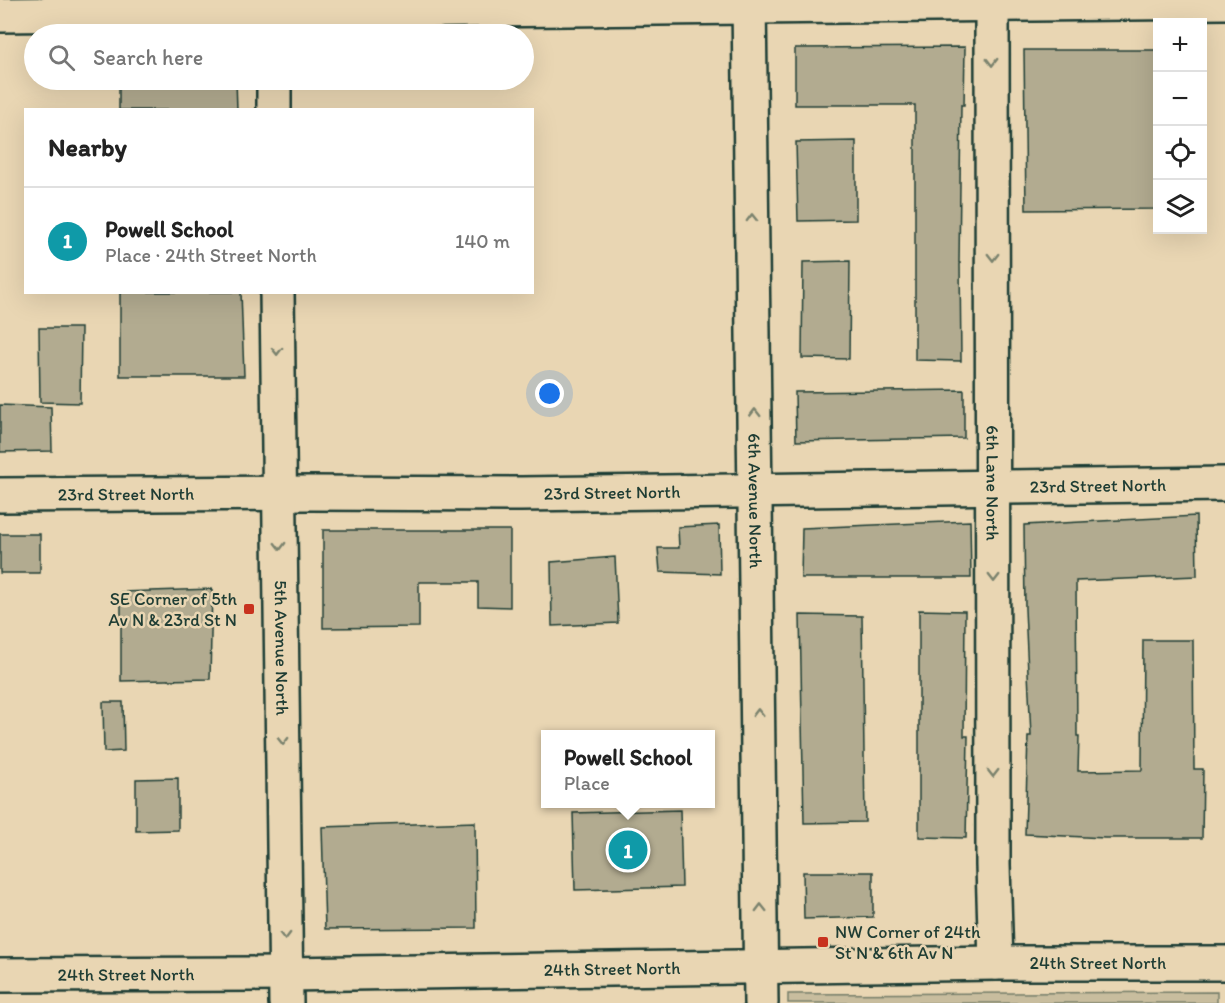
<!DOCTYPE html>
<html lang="en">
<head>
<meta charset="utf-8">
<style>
  :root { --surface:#fff; --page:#f6f6f6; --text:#222; --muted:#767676; --line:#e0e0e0; --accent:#db2777 }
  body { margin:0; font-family:Itim,sans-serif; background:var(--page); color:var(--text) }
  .controls { position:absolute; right:18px; top:18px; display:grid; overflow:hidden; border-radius:0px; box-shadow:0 6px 24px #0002 }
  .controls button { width:54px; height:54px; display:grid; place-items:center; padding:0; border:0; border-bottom:2px solid var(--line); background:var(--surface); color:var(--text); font:30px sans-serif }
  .you { position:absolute; left:550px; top:394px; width:21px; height:21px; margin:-15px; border:4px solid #fff; border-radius:50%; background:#1a73e8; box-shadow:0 0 0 9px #1a73e833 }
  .badge { display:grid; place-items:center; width:39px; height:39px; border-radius:50%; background:var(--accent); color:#fff; font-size:20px; font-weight:700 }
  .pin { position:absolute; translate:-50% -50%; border:3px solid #fff; box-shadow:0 2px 6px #0006 }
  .popup { position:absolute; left:541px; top:730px; width:174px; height:78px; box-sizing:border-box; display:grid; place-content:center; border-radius:0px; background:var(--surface); filter:drop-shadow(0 2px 4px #0005); font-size:20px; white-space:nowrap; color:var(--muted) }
  .popup b { font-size:22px; color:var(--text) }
  .popup::after { content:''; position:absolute; left:50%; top:100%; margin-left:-12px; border:12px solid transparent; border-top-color:var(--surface) }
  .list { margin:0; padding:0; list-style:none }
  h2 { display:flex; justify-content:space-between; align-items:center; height:78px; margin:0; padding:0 24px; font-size:26px }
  h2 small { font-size:20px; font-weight:400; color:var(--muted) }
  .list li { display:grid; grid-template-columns:39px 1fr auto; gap:18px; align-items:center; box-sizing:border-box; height:108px; padding:0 24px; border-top:2px solid var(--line) }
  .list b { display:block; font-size:22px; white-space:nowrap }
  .list p { margin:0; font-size:20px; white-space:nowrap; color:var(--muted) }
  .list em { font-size:20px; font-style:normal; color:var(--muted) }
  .icon { flex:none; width:33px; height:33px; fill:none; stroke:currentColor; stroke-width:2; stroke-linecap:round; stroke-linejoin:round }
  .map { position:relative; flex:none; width:1225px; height:1003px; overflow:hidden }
  .search { position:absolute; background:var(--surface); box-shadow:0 6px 24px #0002; left:24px; top:24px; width:510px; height:66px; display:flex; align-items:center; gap:15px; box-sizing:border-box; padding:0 21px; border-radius:33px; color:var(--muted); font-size:22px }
  .panel { position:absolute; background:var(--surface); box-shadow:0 6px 24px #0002; left:24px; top:108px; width:510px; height:186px; border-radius:0px }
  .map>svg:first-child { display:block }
</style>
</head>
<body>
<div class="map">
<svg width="1225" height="1003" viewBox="0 0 1225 1003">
  <rect width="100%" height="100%" fill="#e9d6b3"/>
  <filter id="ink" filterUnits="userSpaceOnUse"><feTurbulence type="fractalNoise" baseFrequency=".0167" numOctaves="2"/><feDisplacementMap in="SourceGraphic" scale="12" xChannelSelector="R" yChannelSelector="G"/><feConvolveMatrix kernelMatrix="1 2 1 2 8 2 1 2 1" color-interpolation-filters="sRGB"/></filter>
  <g filter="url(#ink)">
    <polygon fill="#c8bd9e" stroke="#747d69" stroke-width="1.5" points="1217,992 1217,1003 788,1003 788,994"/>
    <g fill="#b2ab90" stroke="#1f3d34" stroke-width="1.5">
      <polygon points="965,47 964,105 961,105 959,263 960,263 961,361 915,360 915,105 795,105 795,48"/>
      <polygon points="1024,50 1158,50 1158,209 1026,210"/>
      <polygon points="119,80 236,80 237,110 119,110"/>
      <polygon points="856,141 856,220 798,221 796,142"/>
      <polygon points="850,261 849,359 802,358 803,262"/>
      <polygon points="120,292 241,292 244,376 120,376"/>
      <polygon points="39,328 81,328 80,403 40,402"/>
      <polygon points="964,390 964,438 796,441 795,392"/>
      <polygon points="0,405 51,407 52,451 0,452"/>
      <polygon points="1196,516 1197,576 1076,581 1077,736 1079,736 1078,771 1142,770 1143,640 1193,640 1194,769 1203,769 1202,838 1105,838 1025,834 1028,736 1031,736 1025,609 1024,525"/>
      <polygon points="970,521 971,578 801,578 802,528"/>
      <polygon points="719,525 720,574 660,572 658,548 679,548 678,527"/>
      <polygon points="323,530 510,530 510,607 478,606 478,582 419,582 419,627 323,628"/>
      <rect x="0" y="534" width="40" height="39"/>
      <polygon points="615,557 618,623 552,626 551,562"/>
      <polygon points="212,589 210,679 121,681 121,592"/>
      <polygon points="919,610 965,611 964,736 968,736 966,838 919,837"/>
      <polygon points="800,615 862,616 865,822 804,823"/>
      <polygon points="103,702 123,702 124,751 104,752"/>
      <polygon points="178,778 178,830 136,831 136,779"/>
      <polygon points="680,810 682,887 575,890 573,813"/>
      <polygon points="475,822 476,928 325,929 322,827"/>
      <polygon points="803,872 873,872 873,917 804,919"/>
    </g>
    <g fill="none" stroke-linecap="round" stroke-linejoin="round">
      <g stroke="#1f3d34" stroke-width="38">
        <g id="tertiary">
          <path id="s1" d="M992,0L993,865L996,963"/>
          <path id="s2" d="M0,495L309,493L521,494L1225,484"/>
          <path id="s3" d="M0,975L286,974L996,963H1225"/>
        </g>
      </g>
      <g stroke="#1f3d34" stroke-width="38">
        <g id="secondary">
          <path id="s4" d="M749,0L761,1003"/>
          <polyline points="0,15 1225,2"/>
          <polyline points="274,80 274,110"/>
          <path id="s5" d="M277,292L286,1003"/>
        </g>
      </g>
      <use href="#tertiary" stroke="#e9d6b3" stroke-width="33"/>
      <use href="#secondary" stroke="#e9d6b3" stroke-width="33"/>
    </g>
    <defs><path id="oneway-chevron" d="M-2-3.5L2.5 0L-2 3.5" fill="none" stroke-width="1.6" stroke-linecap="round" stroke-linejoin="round" transform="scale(1.5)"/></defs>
    <g stroke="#7a826d">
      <use href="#oneway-chevron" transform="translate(992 62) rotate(90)"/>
      <use href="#oneway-chevron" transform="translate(752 218) rotate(-91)"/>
      <use href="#oneway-chevron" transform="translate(993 257) rotate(90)"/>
      <use href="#oneway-chevron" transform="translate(277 351) rotate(89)"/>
      <use href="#oneway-chevron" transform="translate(755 413) rotate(-91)"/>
      <use href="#oneway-chevron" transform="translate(280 546) rotate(89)"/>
      <use href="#oneway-chevron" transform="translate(994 578) rotate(90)"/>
      <use href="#oneway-chevron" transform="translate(758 713) rotate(-91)"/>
      <use href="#oneway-chevron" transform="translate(283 741) rotate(89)"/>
      <use href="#oneway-chevron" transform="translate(993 773) rotate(90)"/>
      <use href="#oneway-chevron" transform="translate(761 908) rotate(-91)"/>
      <use href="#oneway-chevron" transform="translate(285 936) rotate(89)"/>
    </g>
  </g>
  <g fill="#c8321e" stroke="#e9d6b3" stroke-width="2">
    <rect x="243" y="603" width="12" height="12" rx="3"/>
    <rect x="817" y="936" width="12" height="12" rx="3"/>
  </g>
  <g text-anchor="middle" stroke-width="5" stroke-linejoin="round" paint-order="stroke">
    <g font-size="18" fill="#1f3d34" stroke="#e9d6b3">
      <text dy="6" stroke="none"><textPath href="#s1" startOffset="483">6th Lane North</textPath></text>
      <text dy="6" stroke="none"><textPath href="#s2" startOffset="1098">23rd Street North</textPath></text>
      <text dy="6" stroke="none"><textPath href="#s2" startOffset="612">23rd Street North</textPath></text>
      <text dy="6" stroke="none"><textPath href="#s2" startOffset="126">23rd Street North</textPath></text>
      <text dy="6" stroke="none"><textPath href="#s4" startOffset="501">6th Avenue North</textPath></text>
      <text dy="6" stroke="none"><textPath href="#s5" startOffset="356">5th Avenue North</textPath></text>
      <text dy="6" stroke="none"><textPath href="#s3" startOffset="1098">24th Street North</textPath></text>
      <text dy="6" stroke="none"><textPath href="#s3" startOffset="612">24th Street North</textPath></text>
      <text dy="6" stroke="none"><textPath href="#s3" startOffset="126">24th Street North</textPath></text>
    </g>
    <g font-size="18" fill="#1f3d34" stroke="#e9d6b3" text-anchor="end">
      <text x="237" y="605">SE Corner of 5th<tspan x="237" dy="21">Av N &amp; 23rd St N</tspan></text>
      <text x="835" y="938" text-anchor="start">NW Corner of 24th<tspan x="835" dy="21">St N &amp; 6th Av N</tspan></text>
    </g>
  </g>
</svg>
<div class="controls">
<button>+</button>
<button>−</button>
<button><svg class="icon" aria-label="locate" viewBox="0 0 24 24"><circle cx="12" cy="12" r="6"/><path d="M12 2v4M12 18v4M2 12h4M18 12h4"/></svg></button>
<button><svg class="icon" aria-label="layers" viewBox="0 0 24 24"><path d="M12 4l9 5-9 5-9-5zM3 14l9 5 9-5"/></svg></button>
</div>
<div class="you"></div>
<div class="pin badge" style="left:628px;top:850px;background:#0f9aa8">1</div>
<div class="popup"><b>Powell School</b>Place</div>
<div class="search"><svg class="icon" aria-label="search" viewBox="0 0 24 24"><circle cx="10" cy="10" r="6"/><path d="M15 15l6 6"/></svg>Search here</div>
<section class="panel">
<h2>Nearby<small></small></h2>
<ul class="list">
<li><span class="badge" style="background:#0f9aa8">1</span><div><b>Powell School</b><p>Place · 24th Street North</p></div><em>140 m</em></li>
</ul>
</section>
</div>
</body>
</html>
